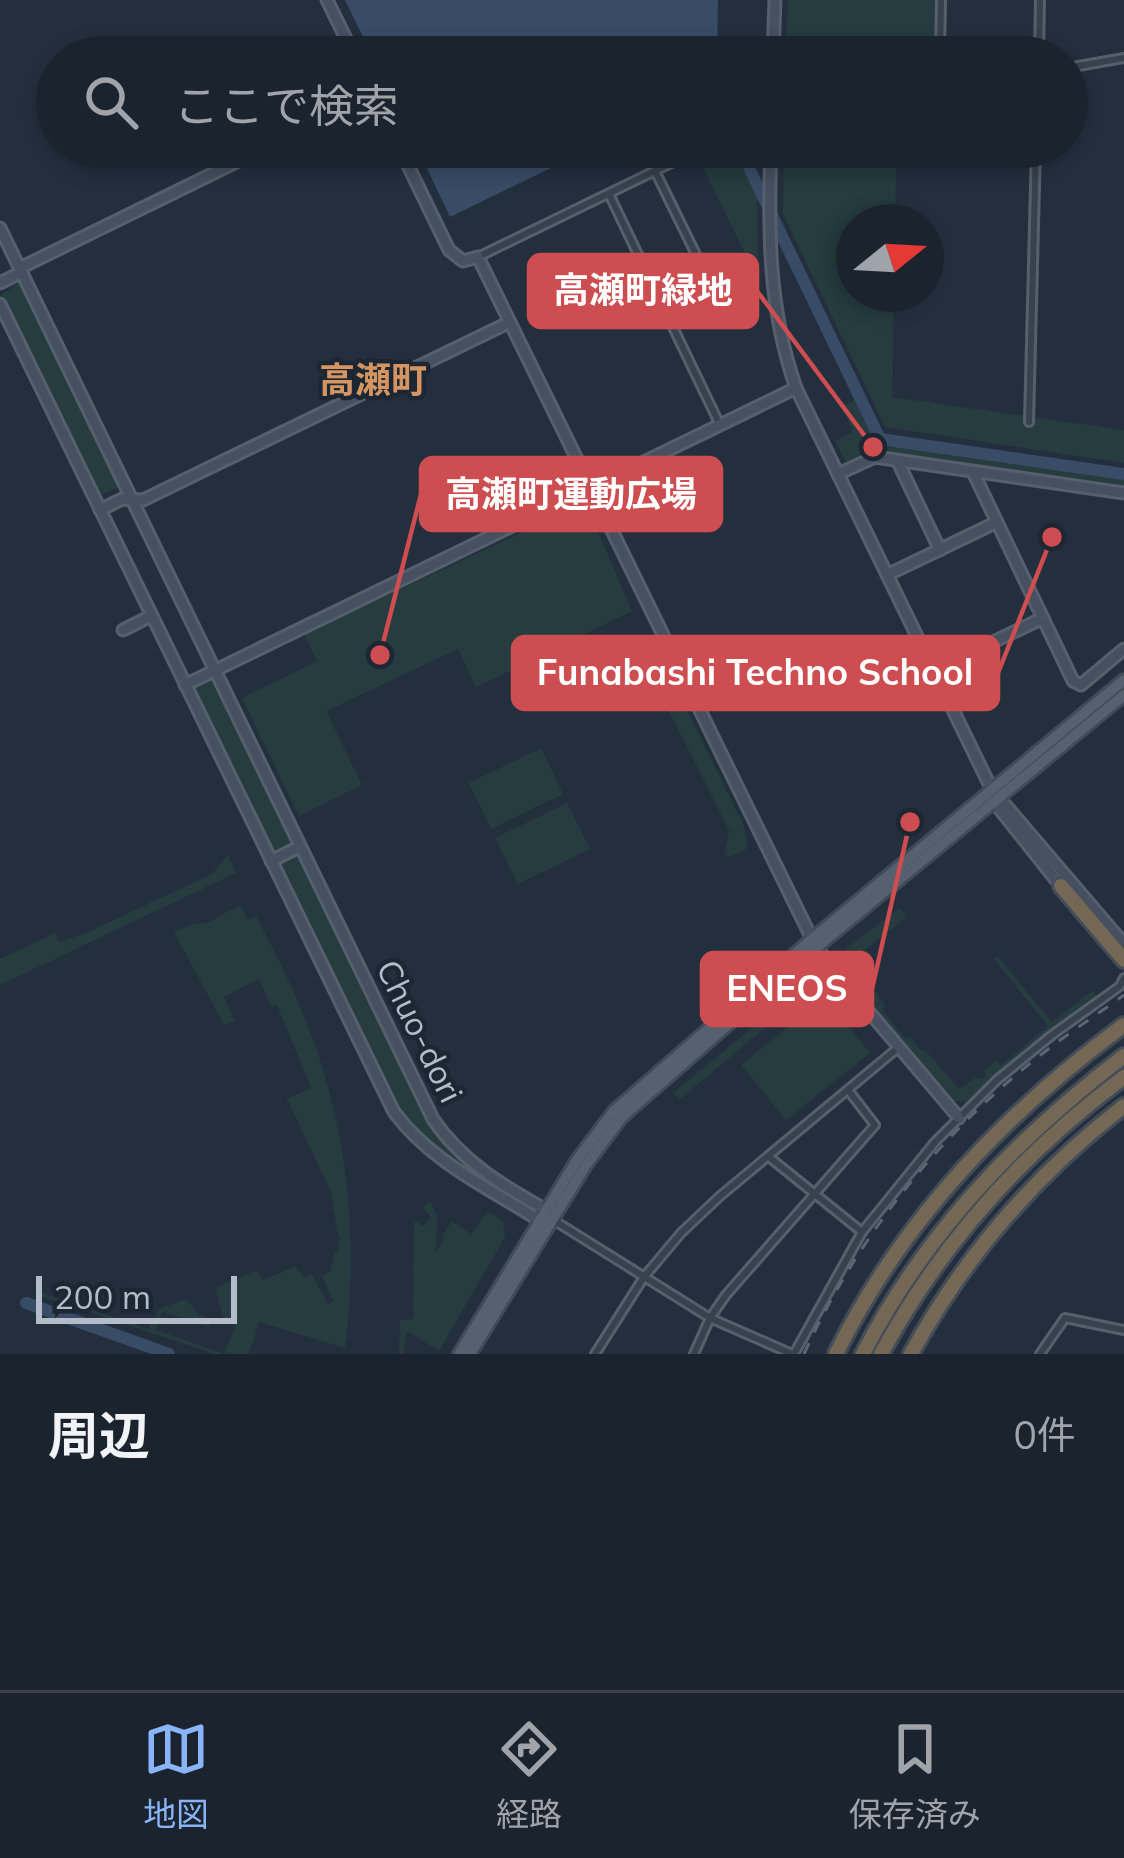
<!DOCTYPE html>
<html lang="ja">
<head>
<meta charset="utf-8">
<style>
  :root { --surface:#1b232e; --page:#282f3a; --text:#f1f3f6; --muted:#a0a4aa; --line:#39404a; --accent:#8ab4f8 }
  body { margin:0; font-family:Mulish,"Noto Sans JP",sans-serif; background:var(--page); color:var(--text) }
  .compass { position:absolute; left:836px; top:204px; width:108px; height:108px; border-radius:50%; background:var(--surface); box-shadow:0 6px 18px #0003; rotate:72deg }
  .scale { position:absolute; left:36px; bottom:30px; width:201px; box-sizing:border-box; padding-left:12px; border:6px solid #b4bcc9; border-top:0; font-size:33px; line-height:42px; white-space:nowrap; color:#b4bcc9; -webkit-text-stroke:9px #1d2633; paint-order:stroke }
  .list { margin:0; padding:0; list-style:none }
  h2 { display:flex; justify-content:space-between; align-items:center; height:156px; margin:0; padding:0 48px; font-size:51px }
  h2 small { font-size:39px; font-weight:400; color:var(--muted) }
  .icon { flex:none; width:66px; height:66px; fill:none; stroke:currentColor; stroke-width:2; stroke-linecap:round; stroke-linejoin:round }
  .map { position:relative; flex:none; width:1124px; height:1354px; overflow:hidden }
  .search { position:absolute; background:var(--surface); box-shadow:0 6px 18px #0003; left:36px; right:36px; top:36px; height:132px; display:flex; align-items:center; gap:30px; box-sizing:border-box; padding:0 42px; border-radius:66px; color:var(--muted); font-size:45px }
  .sheet { height:336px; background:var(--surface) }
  nav { display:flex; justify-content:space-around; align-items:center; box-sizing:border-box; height:168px; border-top:3px solid var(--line); background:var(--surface); font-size:33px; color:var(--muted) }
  nav a { display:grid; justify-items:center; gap:6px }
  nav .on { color:var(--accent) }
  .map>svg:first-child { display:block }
</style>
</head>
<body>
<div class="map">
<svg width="1124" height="1354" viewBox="0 0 1124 1354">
  <rect width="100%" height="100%" fill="#242f3e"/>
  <g fill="#263c3f">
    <polygon points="788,0 935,0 938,11 937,57 786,57"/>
    <polygon points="724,147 732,147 757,198 758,280 700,161"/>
    <polygon points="784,147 897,147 895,222 854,222 854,294 894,294 892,397 1124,430 1124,463 885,427 783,214"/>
    <polygon points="17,284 23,285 118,482 118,488 99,495 1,295"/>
    <polygon points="855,400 876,442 1124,479 1124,489 876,452 846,462 835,441 853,432 842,407"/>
    <polygon points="579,506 588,509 632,611 476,687 458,649 326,711 362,785 299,816 242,698 317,661 304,634"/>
    <polygon points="658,652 744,826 748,848 729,857 725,853 729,830 658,689 663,685 656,668 649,670 644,659"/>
    <polygon points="209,677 215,681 291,837 292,843 275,852 270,849 192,689 193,685"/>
    <polygon points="541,748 563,794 491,829 469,783"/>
    <polygon points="567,803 590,849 518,884 495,838"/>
    <polygon points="228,855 236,873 0,985 0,959 55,933 59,942 86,933 212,874"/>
    <path d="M294,855L302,860L429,1121L456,1155L493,1187C457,1164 425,1144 398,1110L278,868L280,863Z"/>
    <path d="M240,905L248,920L256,916C274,951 293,987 307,1024C348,1127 359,1239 345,1348L259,1322L249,1354H215L35,1294L43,1293L148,1329L159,1309L186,1299L199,1315L209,1319L210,1327L162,1312L156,1330L224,1354L236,1326L224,1321L215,1288L257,1270L262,1280L295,1267L305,1277L311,1273L328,1304L334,1302L322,1276L331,1271L334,1254L339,1250L338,1241L342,1240L338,1236L331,1192L287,1099L311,1088L277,1005L271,1006L259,979L224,997L235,1021L224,1025L174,932L192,924L207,923Z"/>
    <polygon points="899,908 906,914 904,919 852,960 885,1005 882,1010 905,1038 910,1037 920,1050 927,1052 959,1089 975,1078 983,1079 986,1076 984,1070 996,1061 1001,1065 1048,1026 994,959 998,957 1052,1022 1093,990 1097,996 965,1102 954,1101 841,966 847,948"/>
    <polygon points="815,976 827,977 837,989 835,991 823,981 818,983 679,1100 673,1093"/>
    <polygon points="825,997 870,1053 786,1120 741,1065"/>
    <polygon points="430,1200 437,1216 436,1252 443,1242 442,1236 452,1221 471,1234 488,1211 503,1221 505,1237 439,1351 407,1331 403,1354 399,1354 400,1320 413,1319 414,1223 417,1221 423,1227 431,1217 423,1208"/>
  </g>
  <g fill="#394c67">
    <polygon points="345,0 718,0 717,57 373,57"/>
    <polygon points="417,147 594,147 450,217"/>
  </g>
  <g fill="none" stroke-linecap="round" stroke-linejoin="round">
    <g stroke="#394c67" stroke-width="12">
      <polyline points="739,147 880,439 1124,474"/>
      <polyline points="26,1303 169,1354"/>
    </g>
    <g stroke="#565f6c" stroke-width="12">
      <g id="street">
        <polyline points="940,57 941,0"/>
        <polyline points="1039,57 1040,0"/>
        <polyline points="1067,68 1124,58"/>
        <polyline points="655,171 713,289 668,311"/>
        <polyline points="609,194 720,425"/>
        <polyline points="478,257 704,147"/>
        <polyline points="1029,422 1036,147"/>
        <polyline points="769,1157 862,1232"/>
        <polyline points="555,1221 710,1318 792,1354"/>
        <polyline points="595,1354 644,1277 681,1233 719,1197 899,1047"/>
        <polyline points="694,1354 710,1318 726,1295 875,1125 848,1090"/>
        <polyline points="794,1354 862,1232 935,1142 997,1080 1052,1035 1120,986 1124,978"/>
        <polyline points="1040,1354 1065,1318 1124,1330"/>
      </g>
    </g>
    <g stroke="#565f6c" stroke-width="15">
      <g id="secondary">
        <polyline points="327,0 355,57"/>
        <polyline points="773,57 775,0"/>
        <polyline points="399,147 449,250 463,261 478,257 812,939 827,962 959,1118"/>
        <path d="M771,147C768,230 768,308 796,388L992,790L994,802L1064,890"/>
        <path d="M0,228L433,1119C461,1161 503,1186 546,1210L549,1215"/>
        <polyline points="20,268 267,147"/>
        <polyline points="0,283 22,272"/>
        <path d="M0,304L394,1112C431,1162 489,1188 540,1221L547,1220"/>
        <polyline points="898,462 940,550"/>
        <polyline points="973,472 1073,681 1081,685 1124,649"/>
        <polyline points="838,474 875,457 1124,493"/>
        <polyline points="100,510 122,499 143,500 510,322"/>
        <polyline points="887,575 997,522"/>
        <polyline points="123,630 151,616"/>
        <polyline points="933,671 1043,618"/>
        <polyline points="185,685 796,388"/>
        <polyline points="996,794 1124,944"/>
        <polyline points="271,861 299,847"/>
      </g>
    </g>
    <g stroke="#414a57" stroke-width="16">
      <g id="primary">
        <polyline points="459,1354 577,1160 614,1111 812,939 1124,680"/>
        <polyline points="470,1354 586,1165 622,1117 817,947 1124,695"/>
      </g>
    </g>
    <g stroke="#434c59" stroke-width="20">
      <g id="highway">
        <polyline points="1061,886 1124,960"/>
        <path d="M836,1354C902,1220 1005,1113 1124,1025"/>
        <path d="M863,1354C925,1233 1017,1138 1124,1056"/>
        <path d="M881,1354C941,1243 1023,1152 1124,1077"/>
        <path d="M911,1354C964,1257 1036,1174 1124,1106"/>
      </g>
    </g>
    <use href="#street" stroke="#38414e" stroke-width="6"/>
    <use href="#secondary" stroke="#465061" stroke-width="9"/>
    <use href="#primary" stroke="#56606e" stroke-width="10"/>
    <use href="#highway" stroke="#746855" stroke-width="14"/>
    <path stroke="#5a6575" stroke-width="3" stroke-dasharray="12 12" stroke-linecap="butt" d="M804,1354C857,1237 940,1133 1042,1054C1068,1033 1097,1015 1124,995"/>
  </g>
  <g text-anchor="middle" stroke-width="9" stroke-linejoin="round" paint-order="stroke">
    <g font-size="33" fill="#b4bcc9" stroke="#1d2633">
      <text transform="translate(420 1031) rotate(64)" y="12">Chuo-dori</text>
    </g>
    <g font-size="36" font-weight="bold" fill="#d59563" stroke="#1d2633">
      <text x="373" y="393">高瀬町</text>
    </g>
  </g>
  <path fill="none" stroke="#ce4d50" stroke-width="4.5" d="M873 447L757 291M380 655L421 494M1052 537L998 673M910 822L872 989"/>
  <g fill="#ce4d50" stroke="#1d2633" stroke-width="4.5">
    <circle cx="873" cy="447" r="12"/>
    <circle cx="380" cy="655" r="12"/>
    <circle cx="1052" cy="537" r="12"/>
    <circle cx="910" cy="822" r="12"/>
  </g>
  <g fill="#ce4d50" stroke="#ce4d50" stroke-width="4.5">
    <rect x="529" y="255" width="228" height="72" rx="12"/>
    <rect x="421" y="458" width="300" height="72" rx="12"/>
    <rect x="513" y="637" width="485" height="72" rx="12"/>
    <rect x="702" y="953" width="170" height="72" rx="12"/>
  </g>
  <g font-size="36" text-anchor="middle" font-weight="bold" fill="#fff">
    <text x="643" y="303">高瀬町緑地</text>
    <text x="571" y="507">高瀬町運動広場</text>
    <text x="755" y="685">Funabashi Techno School</text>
    <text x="787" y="1001">ENEOS</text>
  </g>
</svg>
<svg class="compass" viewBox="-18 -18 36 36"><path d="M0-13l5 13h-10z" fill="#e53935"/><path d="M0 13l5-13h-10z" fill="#a0a4aa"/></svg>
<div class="scale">200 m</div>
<div class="search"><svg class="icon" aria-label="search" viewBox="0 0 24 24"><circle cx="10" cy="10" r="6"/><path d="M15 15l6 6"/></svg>ここで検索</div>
</div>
<section class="sheet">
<h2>周辺<small>0件</small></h2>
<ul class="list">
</ul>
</section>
<nav>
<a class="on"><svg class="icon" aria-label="map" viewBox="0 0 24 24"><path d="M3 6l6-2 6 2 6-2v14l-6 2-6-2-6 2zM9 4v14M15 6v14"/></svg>地図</a>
<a><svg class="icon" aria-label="directions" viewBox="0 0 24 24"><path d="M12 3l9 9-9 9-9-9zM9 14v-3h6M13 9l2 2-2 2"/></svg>経路</a>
<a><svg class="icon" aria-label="saved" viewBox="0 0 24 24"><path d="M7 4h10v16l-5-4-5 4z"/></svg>保存済み</a>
</nav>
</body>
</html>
